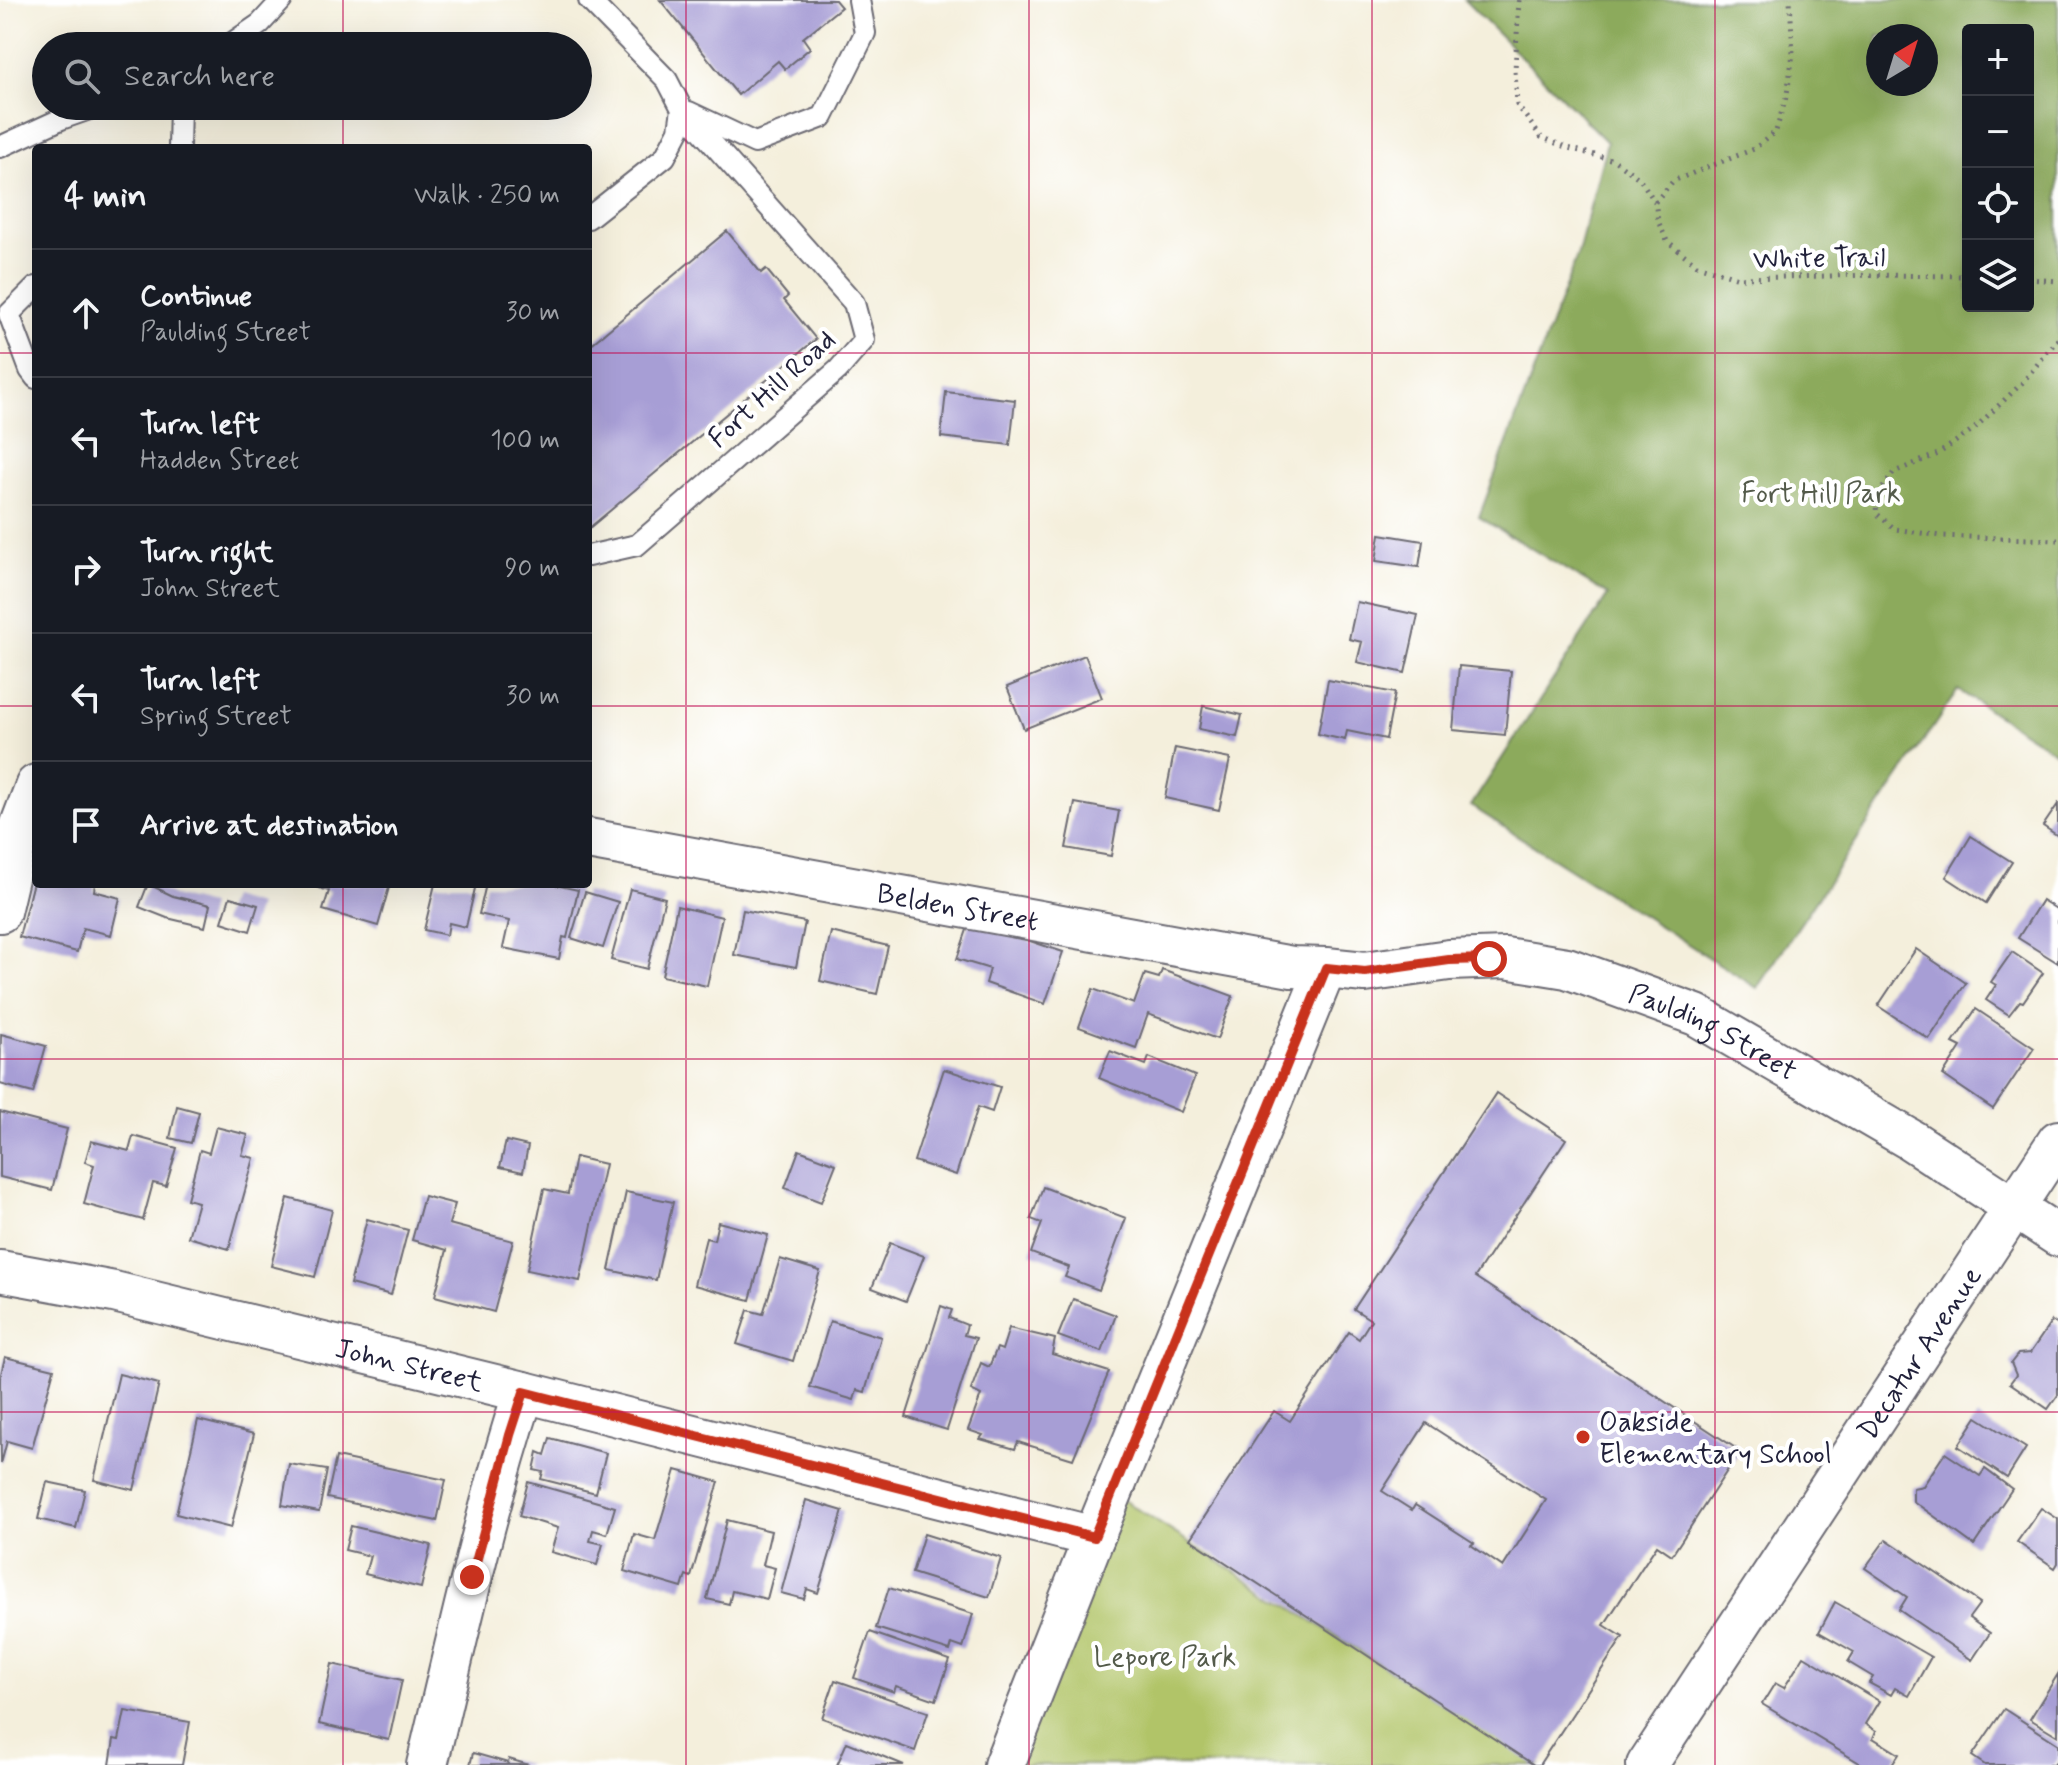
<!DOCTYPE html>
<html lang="en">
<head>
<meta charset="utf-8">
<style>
  :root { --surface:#171b24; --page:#20242c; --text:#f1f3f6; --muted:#9ea1a6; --line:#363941 }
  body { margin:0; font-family:Mynerve,sans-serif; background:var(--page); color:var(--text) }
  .controls { position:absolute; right:24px; top:24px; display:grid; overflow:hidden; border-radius:8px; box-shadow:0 8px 32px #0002 }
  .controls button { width:72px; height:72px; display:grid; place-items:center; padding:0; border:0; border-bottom:2px solid var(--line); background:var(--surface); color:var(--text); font:40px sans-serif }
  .compass { position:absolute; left:1866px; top:24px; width:72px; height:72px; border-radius:50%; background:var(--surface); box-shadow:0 8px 32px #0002; rotate:38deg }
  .stop { position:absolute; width:24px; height:24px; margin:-18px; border:6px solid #c8321e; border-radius:50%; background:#fff }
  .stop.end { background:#c8321e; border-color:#fff; box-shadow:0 2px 8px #0008 }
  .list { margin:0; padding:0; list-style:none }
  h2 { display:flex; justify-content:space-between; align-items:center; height:104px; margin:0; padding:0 32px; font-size:34px }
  h2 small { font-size:26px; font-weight:400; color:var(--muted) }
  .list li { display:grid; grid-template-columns:52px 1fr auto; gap:24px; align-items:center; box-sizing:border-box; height:128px; padding:0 32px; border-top:2px solid var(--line) }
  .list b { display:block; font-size:30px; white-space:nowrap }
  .list p { margin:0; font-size:26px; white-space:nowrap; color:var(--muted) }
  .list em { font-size:26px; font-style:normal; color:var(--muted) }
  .icon { flex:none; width:44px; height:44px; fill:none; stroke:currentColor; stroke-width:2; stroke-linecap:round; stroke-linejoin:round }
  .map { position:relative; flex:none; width:2058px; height:1765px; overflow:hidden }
  .search { position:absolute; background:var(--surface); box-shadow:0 8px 32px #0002; left:32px; top:32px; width:560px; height:88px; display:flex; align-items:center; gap:20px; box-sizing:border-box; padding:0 28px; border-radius:44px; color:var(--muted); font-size:30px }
  .panel { position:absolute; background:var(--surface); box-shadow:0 8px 32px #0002; left:32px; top:144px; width:560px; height:744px; border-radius:8px }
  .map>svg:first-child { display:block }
</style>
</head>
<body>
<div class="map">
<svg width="2058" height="1765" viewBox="0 0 2058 1765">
  <rect width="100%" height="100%" fill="#fff"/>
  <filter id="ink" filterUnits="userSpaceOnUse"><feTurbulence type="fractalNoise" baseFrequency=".0125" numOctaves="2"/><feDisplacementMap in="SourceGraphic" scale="16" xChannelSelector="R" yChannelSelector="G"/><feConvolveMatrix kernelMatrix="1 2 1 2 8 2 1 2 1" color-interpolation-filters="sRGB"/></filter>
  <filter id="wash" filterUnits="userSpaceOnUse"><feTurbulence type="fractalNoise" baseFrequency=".006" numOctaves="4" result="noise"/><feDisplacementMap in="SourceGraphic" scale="32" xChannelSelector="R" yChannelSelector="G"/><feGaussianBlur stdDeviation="1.8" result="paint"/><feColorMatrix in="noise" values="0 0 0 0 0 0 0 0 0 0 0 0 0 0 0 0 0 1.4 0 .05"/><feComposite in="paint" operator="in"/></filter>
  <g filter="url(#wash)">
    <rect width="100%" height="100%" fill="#f4efdc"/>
    <polygon fill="#b1c468" stroke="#6a7352" stroke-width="2" points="1112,1493 1538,1765 1005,1765"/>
    <path fill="#8caa5c" stroke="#57664c" stroke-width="2" fill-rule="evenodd" d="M1464,0H2058V754L1958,690L1757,988L1471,806L1608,595L1479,517L1578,253L1607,142ZM1968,30H2028V306H1968ZM1878,36H1926V84H1878Z"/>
    <g id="blocks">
      <g fill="#a79ed5" fill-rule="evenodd">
        <polygon points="660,0 835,0 841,7 803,38 810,48 785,69 778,61 738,95"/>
        <polygon points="727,231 761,273 766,269 788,296 784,300 816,339 588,529 588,347"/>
        <polygon points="946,392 1015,400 1010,445 941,437"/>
        <polygon points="1380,534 1423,541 1419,567 1376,561"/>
        <polygon points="1357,602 1418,615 1405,673 1357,662 1362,642 1349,639"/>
        <polygon points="1085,655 1102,698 1024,729 1007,687"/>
        <polygon points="1459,666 1511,671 1505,735 1453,730"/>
        <polygon points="1328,680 1395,693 1386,739 1347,731 1345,740 1318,734"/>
        <polygon points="1203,706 1242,715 1237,737 1199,729"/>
        <polygon points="1175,748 1230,759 1219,810 1165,798"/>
        <polygon points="1075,803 1119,811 1111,856 1066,848"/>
        <polygon points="2058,804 2058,836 2043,826"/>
        <polygon points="1971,836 2012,862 1986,903 1946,877"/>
        <polygon points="35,874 36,884 95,884 94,891 120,898 111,935 83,928 77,952 19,937"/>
        <polygon points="148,884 173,896 210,905 205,927 167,918 139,907"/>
        <polygon points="306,884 390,884 378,926 323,910 329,891"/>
        <polygon points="435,884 476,884 466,927 449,923 447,935 424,930"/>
        <polygon points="486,884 551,884 578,890 567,938 563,937 559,959 503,948 509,921 479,914"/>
        <polygon points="630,889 665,898 647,969 611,960"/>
        <polygon points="585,892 618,902 603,948 571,938"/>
        <polygon points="230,897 258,905 250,931 222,922"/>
        <polygon points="2042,900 2058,910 2058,963 2018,938"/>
        <polygon points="677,906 722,917 707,986 662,976"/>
        <polygon points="743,910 805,922 796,967 734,955"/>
        <polygon points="970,921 1063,952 1045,1004 986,983 990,969 957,959"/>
        <polygon points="831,932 888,946 877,994 820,981"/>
        <polygon points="1916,949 1966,983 1929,1039 1878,1006"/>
        <polygon points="2012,952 2043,973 2023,1002 2020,1001 2009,1015 1986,1000 1996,985 1991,982"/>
        <polygon points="1162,970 1233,996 1217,1039 1148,1014 1136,1048 1079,1027 1093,989 1134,1004 1145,974 1159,978"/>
        <polygon points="1976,1009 2034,1048 1993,1109 1943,1075 1961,1047 1953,1043"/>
        <polygon points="1,1034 46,1046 33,1093 0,1084"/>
        <polygon points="1110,1051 1146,1065 1149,1057 1195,1076 1181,1112 1099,1078"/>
        <polygon points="944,1069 1000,1087 992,1112 978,1107 956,1175 914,1161"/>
        <path d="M1496,1093L1566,1139L1475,1277L1740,1451L1672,1555L1657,1545L1604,1625L1623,1637L1539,1765H1534L1190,1539L1274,1411L1290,1421L1349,1332L1359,1339L1371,1320L1354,1309ZM1426,1423L1546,1500L1503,1567L1471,1545L1474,1543L1415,1505L1412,1510L1382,1491Z"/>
        <polygon points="177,1106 199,1112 191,1143 170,1138"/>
        <polygon points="0,1112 67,1129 52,1190 0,1177"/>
        <polygon points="216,1127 248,1135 242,1155 254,1158 229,1249 188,1237 198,1202 187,1199 200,1150 209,1153"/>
        <polygon points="133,1136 177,1148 166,1186 153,1183 143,1220 84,1204 94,1165 85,1162 91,1141 129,1151"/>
        <polygon points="506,1141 528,1146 523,1172 500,1167"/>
        <polygon points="799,1150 836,1164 821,1202 785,1188"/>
        <polygon points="575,1157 605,1164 580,1281 527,1270 544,1189 568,1194"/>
        <polygon points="1043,1187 1126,1218 1099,1290 1065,1277 1069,1267 1031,1253 1042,1223 1031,1219"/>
        <polygon points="626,1192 673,1202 656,1280 609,1270"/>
        <polygon points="424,1196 455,1204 449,1224 513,1241 494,1312 435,1296 447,1250 412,1240"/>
        <polygon points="288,1198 332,1210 315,1277 271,1266"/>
        <polygon points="367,1219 408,1230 391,1295 350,1284"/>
        <polygon points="718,1222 768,1235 750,1300 694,1285 706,1238 714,1240"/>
        <polygon points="890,1243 924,1256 906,1301 872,1288"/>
        <polygon points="780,1259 820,1271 793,1361 737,1344 748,1310 763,1314"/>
        <polygon points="1073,1299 1116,1315 1102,1352 1058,1336"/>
        <polygon points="941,1306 952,1310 949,1318 967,1325 964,1335 976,1338 947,1430 906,1417"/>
        <polygon points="830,1321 881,1337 865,1392 857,1390 854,1400 810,1387"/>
        <polygon points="2052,1321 2058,1325 2058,1395 2048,1409 2010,1383 2016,1375 2011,1363 2018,1354 2030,1353"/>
        <polygon points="1009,1328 1055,1339 1052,1354 1109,1372 1073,1459 1018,1442 1015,1449 980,1439 983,1435 968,1430 981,1395 971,1390 981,1363 989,1367 997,1348 1002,1350"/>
        <polygon points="5,1357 54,1369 32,1448 7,1441 1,1464 0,1378"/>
        <polygon points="119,1374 159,1384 134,1490 94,1480"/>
        <polygon points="1977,1417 2026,1448 2007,1478 1958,1446"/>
        <polygon points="198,1420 254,1434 231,1528 176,1514"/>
        <polygon points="550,1438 606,1453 596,1493 541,1479 543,1472 534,1470 538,1452 545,1455"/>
        <polygon points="1945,1453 1980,1476 1985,1469 2012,1489 1974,1545 1913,1501 1913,1488 1923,1486"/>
        <polygon points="336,1457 446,1480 437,1521 327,1498"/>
        <polygon points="289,1464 327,1470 319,1512 282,1505"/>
        <polygon points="676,1470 719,1482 691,1577 686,1575 682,1588 624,1571 634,1534 655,1540"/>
        <polygon points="47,1482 85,1490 76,1528 38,1519"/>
        <polygon points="528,1482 615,1507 607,1534 593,1530 590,1541 603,1544 597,1565 551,1552 558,1528 519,1516"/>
        <polygon points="806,1500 843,1511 818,1593 807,1589 804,1599 781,1593"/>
        <polygon points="2041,1508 2058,1519 2058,1563 2055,1568 2017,1542"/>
        <polygon points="727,1520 771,1531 763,1565 775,1568 767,1599 732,1591 729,1604 707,1599"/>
        <polygon points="351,1526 431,1545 421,1588 365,1574 370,1556 345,1550"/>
        <polygon points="924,1534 1001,1558 989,1597 912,1573"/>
        <polygon points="1886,1539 1980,1603 1969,1618 1990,1633 1972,1660 1899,1610 1907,1597 1865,1568"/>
        <polygon points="889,1588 973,1614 963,1648 952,1644 950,1651 876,1628"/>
        <polygon points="1835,1602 1931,1657 1909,1696 1895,1688 1891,1695 1869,1683 1873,1677 1848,1662 1854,1652 1819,1632"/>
        <polygon points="870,1632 950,1660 936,1700 896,1686 894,1692 854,1678"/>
        <polygon points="1804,1656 1879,1701 1865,1724 1876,1731 1873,1738 1899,1754 1892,1765 1863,1765 1762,1704 1775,1683 1784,1688"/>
        <polygon points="332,1664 402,1680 389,1740 319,1724"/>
        <polygon points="2058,1674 2058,1736 2030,1719"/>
        <polygon points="835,1680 928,1712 915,1751 822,1718"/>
        <polygon points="2004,1709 2058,1744 2058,1759 2054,1765 1985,1765 1972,1756"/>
        <polygon points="125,1711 190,1722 182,1765 110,1765 114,1739 119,1740"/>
        <polygon points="847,1742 904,1765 837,1765"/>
        <polygon points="473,1753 508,1763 509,1759 529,1765 470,1765"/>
      </g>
    </g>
  </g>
  <g filter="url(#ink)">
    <use href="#blocks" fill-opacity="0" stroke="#6c6a73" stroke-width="2"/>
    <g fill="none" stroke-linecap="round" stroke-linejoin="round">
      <g stroke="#6c6a73" stroke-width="24">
        <g id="lane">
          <polyline points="228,46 260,24 282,0"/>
          <polyline points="689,112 755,143 823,117 865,33 859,0"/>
          <polyline points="0,147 61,119 98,106"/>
          <polyline points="179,148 180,106"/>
          <polyline points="588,218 665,157 679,130 682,109 667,80 589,0"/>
          <polyline points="36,287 9,314 30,370 36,378"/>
          <polyline points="588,556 637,545 838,370 864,340 854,303 682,109"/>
        </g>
      </g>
      <g stroke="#6c6a73" stroke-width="44">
        <g id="street">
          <path id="s1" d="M588,839L1292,967L1326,968L1365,972L1449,960L1505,958L1567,968L1696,1015L1911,1140L2058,1236"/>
          <polyline points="0,912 20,827 36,785"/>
          <path id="s2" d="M0,1271L114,1292L524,1392L1094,1537"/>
          <path d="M427,1765C457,1640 484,1514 524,1392"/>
          <polyline points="1004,1765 1094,1537 1326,968"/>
          <path id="s3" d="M1647,1765L2058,1141"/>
        </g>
      </g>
      <g stroke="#6c6a73" stroke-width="5" stroke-dasharray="2 6" stroke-linecap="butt">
        <polyline points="1519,0 1515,70 1517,105 1541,137 1568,148 1614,160 1640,179 1655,202 1658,221 1667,241 1697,265 1739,278 1873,275 1968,276"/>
        <polyline points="1655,202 1673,181 1754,149 1776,131 1787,94 1793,54 1790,0"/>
        <polyline points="2028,279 2058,281"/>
        <polyline points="2058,339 2022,383 1975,428 1938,454 1894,472 1877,496 1876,513 1895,529 1941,536 2058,540"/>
      </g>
      <use href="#lane" stroke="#fff" stroke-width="20"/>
      <use href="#street" stroke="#fff" stroke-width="40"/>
    </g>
  </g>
  <g fill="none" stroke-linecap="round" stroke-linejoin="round" filter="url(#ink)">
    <polyline stroke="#c8321e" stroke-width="10" points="472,1577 510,1435 524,1392 1094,1537 1326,968 1365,972 1449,960 1489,959"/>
  </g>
  <path fill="none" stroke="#c2185b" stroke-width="2" stroke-opacity="0.55" d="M343,0V46M686,0V1765M1029,0V1765M1372,0V1765M1715,0V1765M343,106V148M0,353H36M588,353H2058M0,706H36M588,706H2058M343,884V1765M0,1059H2058M0,1412H2058"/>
  <circle fill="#c8321e" stroke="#fff" stroke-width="3" cx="1583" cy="1437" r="8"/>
  <g text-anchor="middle" stroke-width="8" stroke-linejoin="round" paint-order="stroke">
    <g font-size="28" fill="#22223b" stroke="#fff">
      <text transform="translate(1819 257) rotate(-1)" y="10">White Trail</text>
      <text transform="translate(771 388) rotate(-42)" y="10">Fort Hill Road</text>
      <text dy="10" stroke="none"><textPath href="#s1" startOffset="376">Belden Street</textPath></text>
      <text dy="10" stroke="none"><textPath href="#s1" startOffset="1152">Paulding Street</textPath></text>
      <text dy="10" stroke="none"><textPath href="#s3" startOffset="494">Decatur Avenue</textPath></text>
      <text dy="10" stroke="none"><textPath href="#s2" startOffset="420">John Street</textPath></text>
    </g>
    <g font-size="28" fill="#545b4b" stroke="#fff">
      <text x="1821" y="502">Fort Hill Park</text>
      <text x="1165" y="1666">Lepore Park</text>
    </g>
    <g font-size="28" fill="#22223b" stroke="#fff" text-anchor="start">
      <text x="1599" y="1431">Oakside<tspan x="1599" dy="32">Elementary School</tspan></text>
    </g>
  </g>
</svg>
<div class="controls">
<button>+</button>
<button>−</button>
<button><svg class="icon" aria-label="locate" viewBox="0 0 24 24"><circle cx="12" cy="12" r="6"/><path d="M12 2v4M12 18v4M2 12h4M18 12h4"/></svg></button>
<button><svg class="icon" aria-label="layers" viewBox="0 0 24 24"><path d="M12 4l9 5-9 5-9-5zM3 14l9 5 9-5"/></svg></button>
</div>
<svg class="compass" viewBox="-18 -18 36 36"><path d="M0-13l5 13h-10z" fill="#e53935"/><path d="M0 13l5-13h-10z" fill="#9ea1a6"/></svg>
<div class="stop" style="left:1489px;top:959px"></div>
<div class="stop end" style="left:472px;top:1577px"></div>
<div class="search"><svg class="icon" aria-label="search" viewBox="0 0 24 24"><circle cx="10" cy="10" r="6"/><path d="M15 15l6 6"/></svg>Search here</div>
<section class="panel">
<h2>4 min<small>Walk · 250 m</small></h2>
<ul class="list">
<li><svg class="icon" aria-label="ahead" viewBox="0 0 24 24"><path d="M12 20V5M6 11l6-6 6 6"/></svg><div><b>Continue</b><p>Paulding Street</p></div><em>30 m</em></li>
<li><svg class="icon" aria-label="left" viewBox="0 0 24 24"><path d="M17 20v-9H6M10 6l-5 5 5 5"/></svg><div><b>Turn left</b><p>Hadden Street</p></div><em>100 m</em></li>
<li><svg class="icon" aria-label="right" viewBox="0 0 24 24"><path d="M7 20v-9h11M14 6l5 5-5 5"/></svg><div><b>Turn right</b><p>John Street</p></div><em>90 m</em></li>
<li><svg class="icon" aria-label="left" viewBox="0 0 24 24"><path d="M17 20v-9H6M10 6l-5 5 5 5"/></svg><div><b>Turn left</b><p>Spring Street</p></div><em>30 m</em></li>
<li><svg class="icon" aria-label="arrive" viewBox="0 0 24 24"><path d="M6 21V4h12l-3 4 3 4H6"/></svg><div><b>Arrive at destination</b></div></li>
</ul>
</section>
</div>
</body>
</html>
